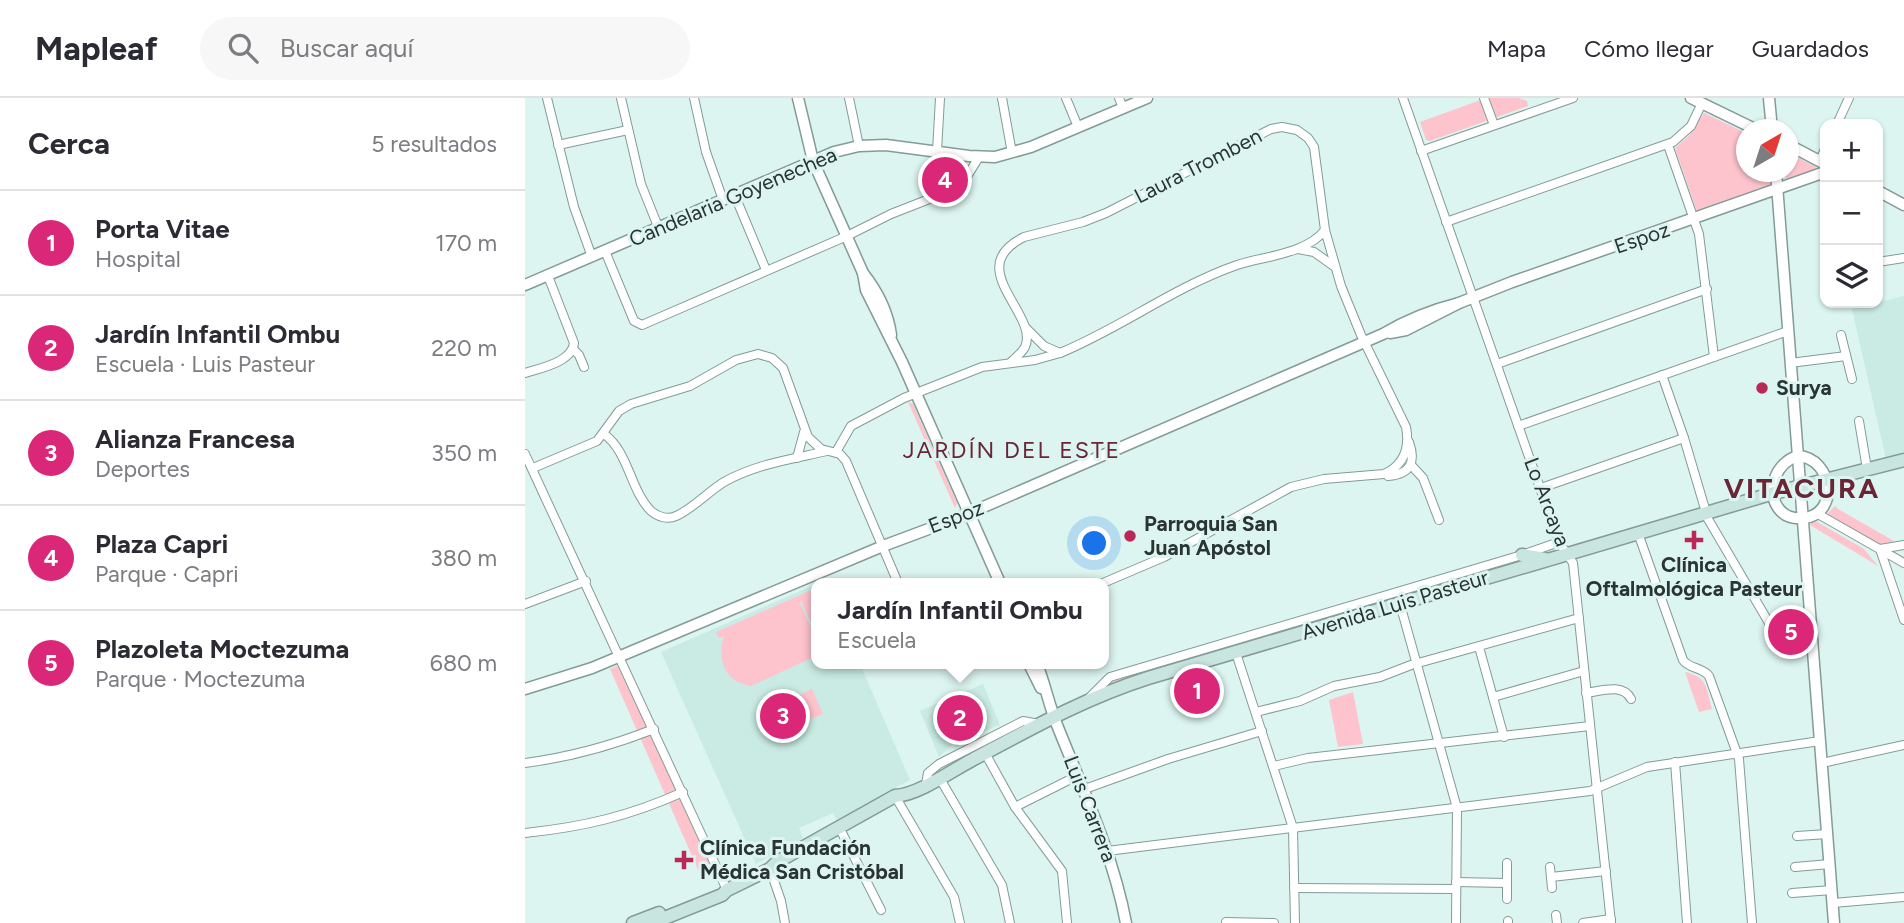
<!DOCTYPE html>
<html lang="es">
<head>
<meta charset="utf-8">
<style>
  :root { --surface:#fff; --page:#f7f7f7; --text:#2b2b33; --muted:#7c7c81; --line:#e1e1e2; --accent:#db2777 }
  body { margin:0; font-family:Figtree,sans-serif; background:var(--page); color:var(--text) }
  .controls { position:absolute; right:21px; top:21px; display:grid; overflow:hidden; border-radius:14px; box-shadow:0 2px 5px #0004 }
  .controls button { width:63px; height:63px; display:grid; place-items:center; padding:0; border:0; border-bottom:2px solid var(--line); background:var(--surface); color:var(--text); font:35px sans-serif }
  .compass { position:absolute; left:1211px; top:21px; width:63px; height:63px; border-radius:50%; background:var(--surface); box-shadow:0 2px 5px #0004; rotate:39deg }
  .you { position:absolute; left:570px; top:446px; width:24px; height:24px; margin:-18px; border:5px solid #fff; border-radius:50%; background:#1a73e8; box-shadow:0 0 0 10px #1a73e833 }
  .badge { display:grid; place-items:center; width:46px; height:46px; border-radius:50%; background:var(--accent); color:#fff; font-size:23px; font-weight:700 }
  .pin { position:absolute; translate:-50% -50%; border:4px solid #fff; box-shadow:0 2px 7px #0006 }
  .popup { position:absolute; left:286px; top:480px; width:298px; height:91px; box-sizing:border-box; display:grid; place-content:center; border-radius:14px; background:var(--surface); filter:drop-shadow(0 2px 5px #0005); font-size:23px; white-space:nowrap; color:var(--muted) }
  .popup b { font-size:26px; color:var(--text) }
  .popup::after { content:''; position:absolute; left:50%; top:100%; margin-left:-14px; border:14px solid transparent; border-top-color:var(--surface) }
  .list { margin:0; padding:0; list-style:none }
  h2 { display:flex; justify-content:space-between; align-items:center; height:91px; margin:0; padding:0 28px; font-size:30px }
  h2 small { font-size:23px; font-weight:400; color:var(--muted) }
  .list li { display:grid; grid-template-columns:46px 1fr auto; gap:21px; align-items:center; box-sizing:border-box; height:105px; padding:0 28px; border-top:2px solid var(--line) }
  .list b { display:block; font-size:26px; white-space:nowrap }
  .list p { margin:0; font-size:23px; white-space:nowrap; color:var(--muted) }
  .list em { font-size:23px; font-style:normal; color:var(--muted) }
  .icon { flex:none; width:38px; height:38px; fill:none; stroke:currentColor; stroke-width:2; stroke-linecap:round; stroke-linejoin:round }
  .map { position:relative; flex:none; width:1379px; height:825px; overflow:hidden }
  header { display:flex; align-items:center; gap:42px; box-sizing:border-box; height:98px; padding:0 35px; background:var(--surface); border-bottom:2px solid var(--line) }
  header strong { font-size:33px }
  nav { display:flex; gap:38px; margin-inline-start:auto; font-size:24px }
  .search { width:490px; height:63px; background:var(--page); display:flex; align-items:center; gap:18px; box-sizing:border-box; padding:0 24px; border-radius:38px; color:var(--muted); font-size:26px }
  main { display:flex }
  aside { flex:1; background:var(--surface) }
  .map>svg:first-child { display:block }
</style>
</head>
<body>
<header>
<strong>Mapleaf</strong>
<div class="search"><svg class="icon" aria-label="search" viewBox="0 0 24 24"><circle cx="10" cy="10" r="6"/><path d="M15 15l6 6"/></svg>Buscar aquí</div>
<nav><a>Mapa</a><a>Cómo llegar</a><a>Guardados</a></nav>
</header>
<main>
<aside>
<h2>Cerca<small>5 resultados</small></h2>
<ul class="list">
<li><span class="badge">1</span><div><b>Porta Vitae</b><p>Hospital</p></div><em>170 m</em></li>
<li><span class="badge">2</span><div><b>Jardín Infantil Ombu</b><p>Escuela · Luis Pasteur</p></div><em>220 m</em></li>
<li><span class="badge">3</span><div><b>Alianza Francesa</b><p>Deportes</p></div><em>350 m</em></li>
<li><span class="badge">4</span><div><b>Plaza Capri</b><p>Parque · Capri</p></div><em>380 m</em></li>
<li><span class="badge">5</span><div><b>Plazoleta Moctezuma</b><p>Parque · Moctezuma</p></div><em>680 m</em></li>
</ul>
</aside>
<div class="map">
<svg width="1379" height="825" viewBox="0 0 1379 825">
  <rect width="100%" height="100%" fill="#dcf5f0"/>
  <g fill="#c9ebe4">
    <polygon points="1379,198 1379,357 1361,361 1327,211"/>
    <polygon points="291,486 292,566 335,566 385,682 312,722 308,715 274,730 278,740 231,766 136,554"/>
    <polygon points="458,586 475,627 446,638 447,642 431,649 428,646 414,659 395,613"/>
  </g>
  <g fill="#fec4ce">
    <polygon points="961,0 994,0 1002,3 1003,8 905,43 901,42 895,24"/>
    <polygon points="1179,15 1221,35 1222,74 1245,74 1247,89 1175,114 1171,111 1150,50 1164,38"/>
    <polygon points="1264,55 1291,69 1290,72 1265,81 1261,80 1259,74 1264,74"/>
    <polygon points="410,63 445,68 438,78 409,97"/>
    <polygon points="383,304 388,306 432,405 430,410"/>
    <polygon points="1310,408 1313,411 1369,443 1354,447 1301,417"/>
    <polygon points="1289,422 1339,451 1353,468 1285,427"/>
    <polygon points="999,459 1004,461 579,590 584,585 615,574"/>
    <path d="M291,490V497L287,499L291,501V536L276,503H274L291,540V558L226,588C199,584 192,562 199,538L194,540L191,534Z"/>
    <polygon points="1272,516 1278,518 1279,544 1260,544 1247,523"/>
    <polygon points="92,568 95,570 190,777 178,783 85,571"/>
    <path d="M1160,574C1183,579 1181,590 1187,611L1174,614Z"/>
    <polygon points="287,591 298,616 286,621 275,597"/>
    <polygon points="828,594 838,646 813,649 804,602"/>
    <polygon points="268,597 281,624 248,640 236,612"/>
  </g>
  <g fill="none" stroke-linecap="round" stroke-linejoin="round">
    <g stroke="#849b96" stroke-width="10">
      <g id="minor">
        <polyline points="22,0 49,109 67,159"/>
        <polyline points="96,0 116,86 134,131"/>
        <polyline points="169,0 181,54 198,102"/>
        <polyline points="324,0 334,48"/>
        <polyline points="477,0 487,55"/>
        <polyline points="541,0 553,29"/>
        <polyline points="594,0 598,10"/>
        <polyline points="878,0 1034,444 1048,465 1086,825"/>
        <polyline points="959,0 969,27"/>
        <polyline points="1312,26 1324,0"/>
        <polyline points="33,47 103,32"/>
        <polyline points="1143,47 1174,136 1189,259"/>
        <polyline points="412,53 415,0"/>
        <polyline points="896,53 1048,0"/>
        <polyline points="1295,63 1300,51"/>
        <polyline points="210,98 241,172"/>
        <polyline points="921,124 1148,44 1166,28 1177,5"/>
        <polyline points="773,151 789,154 810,169"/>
        <polyline points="80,153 109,223 117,227 322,138 366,116 417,96 441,80 454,59"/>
        <polyline points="1353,164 1379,160"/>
        <polyline points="501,230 519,248 535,255"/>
        <polyline points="1316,237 1327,281"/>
        <polyline points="48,251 54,257 59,269"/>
        <path d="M485,265C490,260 497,255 500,249C515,216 436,170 499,139L558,124L581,115L746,31L757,29L772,32L783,40L789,49L800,132L816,188L836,237L881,329C885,350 879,367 859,376L799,381L766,389L639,459L578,485"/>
        <polyline points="1265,265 1321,258"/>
        <polyline points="972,266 1182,191"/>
        <path d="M0,275C16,270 47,264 49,245L23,178"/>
        <polyline points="1137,277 1159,340 1183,421 1257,547 1263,549 1288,547"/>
        <polyline points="1334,323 1342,371"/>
        <polyline points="993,328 1263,233"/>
        <path d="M79,336C104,354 105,392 126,413C133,419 143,422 151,418C166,412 184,393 199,384C231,366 267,361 302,353"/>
        <path d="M311,354L326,328L379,300L457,269L510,262L535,255C596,230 649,189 712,167C740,158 781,156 800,132"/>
        <polyline points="0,356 202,792"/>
        <polyline points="272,360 279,334"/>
        <polyline points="886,367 898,380 914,422"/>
        <polyline points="8,370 72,343 94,313 106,306 165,288 211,262 233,256 247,260 258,270 283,339 296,351 315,356 321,363 373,485"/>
        <path d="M863,378C886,376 891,364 884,344"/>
        <polyline points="1016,390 1159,340"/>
        <polyline points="1293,416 1379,465"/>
        <path d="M1113,435L1158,562C1164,571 1177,569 1184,578L1214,661L1227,825"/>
        <polyline points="1379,447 1355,451 1379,522"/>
        <polyline points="0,506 61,483"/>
        <polyline points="875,506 932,710 931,825"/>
        <polyline points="954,549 979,639"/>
        <polyline points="711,555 768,730 770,825"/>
        <path d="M1061,595C1076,593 1098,585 1106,601"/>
        <polyline points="968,599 1059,573"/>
        <polyline points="564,600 585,579 997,457 1034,444"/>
        <polyline points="731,614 775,603 809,588 855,579 886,567 1054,520"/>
        <polyline points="460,655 490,709 537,773 542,825"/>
        <polyline points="1150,664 1162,825"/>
        <path d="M0,665C46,659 86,648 129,631"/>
        <polyline points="1297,665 1379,647"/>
        <polyline points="749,668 783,660 1065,628"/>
        <polyline points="414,679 477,787 485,825"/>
        <polyline points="401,686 403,675 414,666 498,623 514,626"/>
        <polyline points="557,692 643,661 737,633"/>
        <polyline points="370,698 429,799 435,825"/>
        <polyline points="490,709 552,678"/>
        <polyline points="314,729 356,812"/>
        <path d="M0,735C58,729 105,718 158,694"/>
        <polyline points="1272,738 1303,736"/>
        <polyline points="582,753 1065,693 1122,669 1295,643"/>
        <polyline points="982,765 982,801"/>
        <polyline points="1025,769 1027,790"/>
        <polyline points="1270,769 1305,766"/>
        <polyline points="245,771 256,803 260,825"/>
        <polyline points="1026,779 1081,773"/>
        <polyline points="931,784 982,785"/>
        <polyline points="769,790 931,791"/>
        <polyline points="1267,795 1307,792"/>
        <polyline points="1308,805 1379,799"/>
        <polyline points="1031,817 1032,825"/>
        <polyline points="701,824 749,825"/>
        <polyline points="983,825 983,823"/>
        <polyline points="1058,825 1086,821"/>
      </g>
    </g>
    <g stroke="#849b96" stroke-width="13">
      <g id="tertiary">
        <path d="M273,0L288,63L338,175C353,194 363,214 366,237"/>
        <polyline points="1166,0 1232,32"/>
        <polyline points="1244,0 1247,32"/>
        <polyline points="1264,47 1300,66"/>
        <polyline points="1251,74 1309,825"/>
        <polyline points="1353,93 1379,107"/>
        <polyline points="338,175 341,192 377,264 475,485"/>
        <polyline points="0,187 309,54 334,48 361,47 444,58 470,59 506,49 622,0"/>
        <polyline points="865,235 881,232 934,205 987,184 1300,74"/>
        <path d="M1273,358C1308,360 1315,416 1279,420C1269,421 1260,419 1254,411C1240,393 1251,364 1273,358Z"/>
        <polyline points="504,566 516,590"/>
        <path d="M512,566C520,586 524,607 532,627C558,692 588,756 601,825"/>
        <path d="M0,591L67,570L358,448L433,420L858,236C883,221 906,212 934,205"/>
      </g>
    </g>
    <g stroke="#849b96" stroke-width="15">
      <g id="secondary">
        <polyline points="997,457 1020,461"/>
        <polyline points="108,825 134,815"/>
        <path d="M127,825L197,797L202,792L245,771L252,764L370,698C393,697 426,673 447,662C505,631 560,600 623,580L1249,395L1379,362"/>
      </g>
    </g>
    <use href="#minor" stroke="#fff" stroke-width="8"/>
    <use href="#tertiary" stroke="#fff" stroke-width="10"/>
    <use href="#secondary" stroke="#c9e5e0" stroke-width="12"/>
  </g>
  <g fill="#b82958" stroke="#dcf5f0" stroke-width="2.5">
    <circle cx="1237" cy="290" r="7"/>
    <circle cx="605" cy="438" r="7"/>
    <path d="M1165.5 431.5h7v7h7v7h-7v7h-7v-7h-7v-7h7z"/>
    <path d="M155.5 751.5h7v7h7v7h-7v7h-7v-7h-7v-7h7z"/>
  </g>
  <g text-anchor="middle" stroke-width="6" stroke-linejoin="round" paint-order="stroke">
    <g font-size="21" fill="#2a3432" stroke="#dcf5f0">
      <text transform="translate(673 68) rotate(-27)" y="7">Laura Tromben</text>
      <text transform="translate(208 99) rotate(-23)" y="7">Candelaria Goyenechea</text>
      <text transform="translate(1117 140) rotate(-19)" y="7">Espoz</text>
      <text transform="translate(1022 404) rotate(69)" y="7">Lo Arcaya</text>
      <text transform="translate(431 419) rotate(-21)" y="7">Espoz</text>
      <text transform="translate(870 507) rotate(-17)" y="7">Avenida Luis Pasteur</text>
      <text transform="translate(565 711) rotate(69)" y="7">Luis Carrera</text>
    </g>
    <g font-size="21" font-weight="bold" fill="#2a3432" stroke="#dcf5f0" text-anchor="start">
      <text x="1251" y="297">Surya</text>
      <text x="619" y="433">Parroquia San<tspan x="619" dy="24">Juan Apóstol</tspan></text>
      <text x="1169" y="474" text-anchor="middle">Clínica<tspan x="1169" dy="24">Oftalmológica Pasteur</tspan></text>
      <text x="175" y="757">Clínica Fundación<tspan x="175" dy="24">Médica San Cristóbal</tspan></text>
    </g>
    <g font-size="23" letter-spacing="2" fill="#6a2537" stroke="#dcf5f0">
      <text x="487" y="360">JARDÍN DEL ESTE</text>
    </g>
    <g font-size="28" font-weight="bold" letter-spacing="2" fill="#6a2537" stroke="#dcf5f0">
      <text x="1277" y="400">VITACURA</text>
    </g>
  </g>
</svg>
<div class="controls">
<button>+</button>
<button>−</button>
<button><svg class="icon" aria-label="layers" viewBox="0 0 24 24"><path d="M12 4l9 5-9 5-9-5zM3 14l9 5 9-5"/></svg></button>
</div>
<svg class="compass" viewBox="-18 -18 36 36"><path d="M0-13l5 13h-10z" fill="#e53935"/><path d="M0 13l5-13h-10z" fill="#7c7c81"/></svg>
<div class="you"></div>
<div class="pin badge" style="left:672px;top:593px">1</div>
<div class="pin badge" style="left:435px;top:620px">2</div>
<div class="popup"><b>Jardín Infantil Ombu</b>Escuela</div>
<div class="pin badge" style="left:258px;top:618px">3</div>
<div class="pin badge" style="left:420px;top:82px">4</div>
<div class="pin badge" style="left:1266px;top:534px">5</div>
</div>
</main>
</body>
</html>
